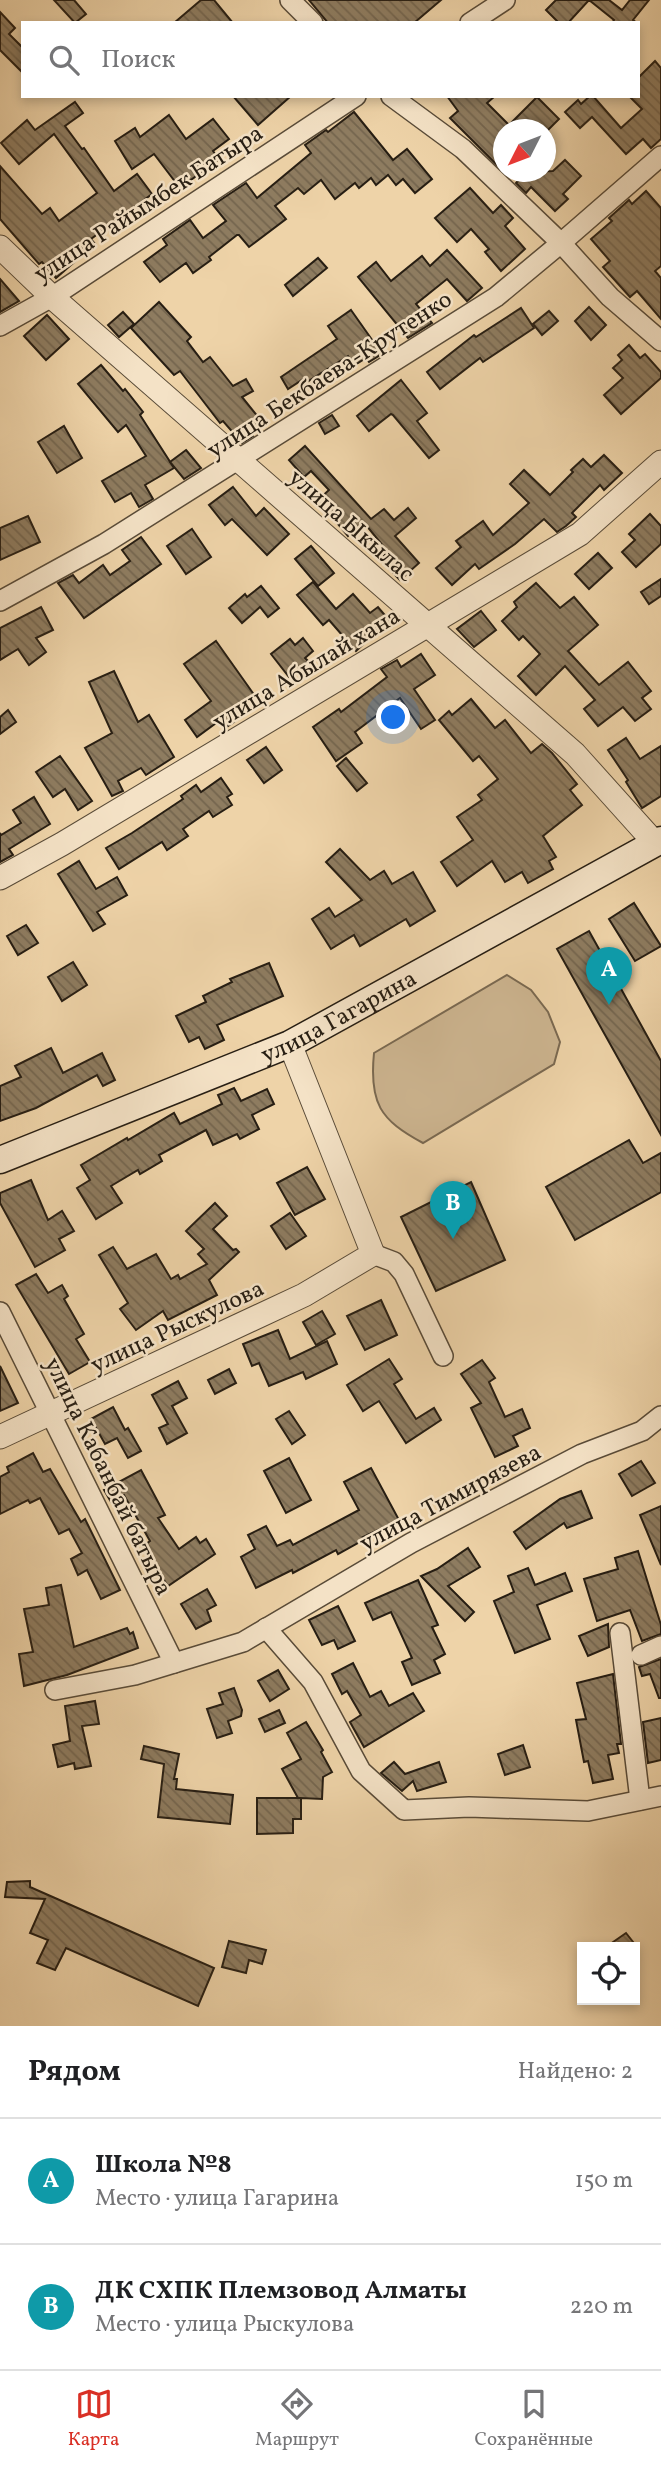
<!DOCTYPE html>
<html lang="ru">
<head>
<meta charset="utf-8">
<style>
  :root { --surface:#fff; --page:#f6f6f6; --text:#202124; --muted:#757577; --line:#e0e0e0; --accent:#d93025 }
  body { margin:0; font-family:Vollkorn,serif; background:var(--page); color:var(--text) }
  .controls { position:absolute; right:21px; bottom:21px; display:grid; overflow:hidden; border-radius:0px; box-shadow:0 4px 10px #0003 }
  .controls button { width:63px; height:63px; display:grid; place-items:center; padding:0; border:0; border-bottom:2px solid var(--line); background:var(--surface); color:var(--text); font:35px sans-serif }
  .compass { position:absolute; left:493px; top:119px; width:63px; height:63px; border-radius:50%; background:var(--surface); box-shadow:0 4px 10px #0003; rotate:228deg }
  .you { position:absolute; left:394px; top:718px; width:24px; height:24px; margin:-18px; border:5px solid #fff; border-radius:50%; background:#1a73e8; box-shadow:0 0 0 10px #1a73e833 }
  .badge { display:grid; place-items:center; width:46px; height:46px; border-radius:50%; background:var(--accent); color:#fff; font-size:23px; font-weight:700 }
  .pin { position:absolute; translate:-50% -58px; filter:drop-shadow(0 2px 4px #0008) }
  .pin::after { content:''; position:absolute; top:37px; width:24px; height:21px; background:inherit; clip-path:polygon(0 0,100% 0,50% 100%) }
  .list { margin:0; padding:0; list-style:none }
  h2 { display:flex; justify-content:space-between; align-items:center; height:91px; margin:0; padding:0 28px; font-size:30px }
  h2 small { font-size:23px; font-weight:400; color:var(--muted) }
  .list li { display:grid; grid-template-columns:46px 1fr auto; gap:21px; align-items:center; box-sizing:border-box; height:126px; padding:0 28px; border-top:2px solid var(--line) }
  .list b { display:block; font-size:26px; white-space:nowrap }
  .list p { margin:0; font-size:23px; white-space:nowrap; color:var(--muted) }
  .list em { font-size:23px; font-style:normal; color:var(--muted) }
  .icon { flex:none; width:38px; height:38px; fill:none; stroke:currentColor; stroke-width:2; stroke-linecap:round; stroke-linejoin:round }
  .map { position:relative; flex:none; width:661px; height:2026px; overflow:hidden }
  .search { position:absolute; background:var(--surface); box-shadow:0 4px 10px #0003; left:21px; right:21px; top:21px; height:77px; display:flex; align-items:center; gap:18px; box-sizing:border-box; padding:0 24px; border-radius:0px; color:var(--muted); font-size:26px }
  .sheet { height:343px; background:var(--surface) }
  nav { display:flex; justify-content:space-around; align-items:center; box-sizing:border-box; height:98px; border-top:2px solid var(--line); background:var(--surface); font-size:19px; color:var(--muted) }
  nav a { display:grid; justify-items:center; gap:4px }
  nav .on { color:var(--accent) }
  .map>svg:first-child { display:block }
</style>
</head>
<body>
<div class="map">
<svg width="661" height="2026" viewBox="0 0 661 2026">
  <defs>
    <pattern id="building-back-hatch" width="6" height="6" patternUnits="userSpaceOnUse" patternTransform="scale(1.75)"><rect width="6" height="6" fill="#8e7c60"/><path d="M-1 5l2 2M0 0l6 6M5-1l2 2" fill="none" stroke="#74654e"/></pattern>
  </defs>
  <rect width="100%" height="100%" fill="#eed3a8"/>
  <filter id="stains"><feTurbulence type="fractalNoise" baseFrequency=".00286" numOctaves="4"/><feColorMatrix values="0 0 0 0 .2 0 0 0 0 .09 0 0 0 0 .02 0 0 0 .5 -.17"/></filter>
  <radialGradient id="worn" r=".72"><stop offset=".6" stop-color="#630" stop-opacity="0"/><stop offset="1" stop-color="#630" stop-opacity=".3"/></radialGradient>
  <path fill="#ccb48f" stroke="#7a6951" stroke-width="2" d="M507,975L531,990L548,1012L560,1042L554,1064L423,1143C380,1120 369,1103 374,1053Z"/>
  <g fill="url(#building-back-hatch)" stroke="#271e13" stroke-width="2">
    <polygon points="54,0 74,0 86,14 75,23"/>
    <polygon points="201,0 214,0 233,23 174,23"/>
    <polygon points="309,0 441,0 414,23 328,23"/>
    <polygon points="556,0 609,0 622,10 630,0 649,0 633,20 637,23 612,23 614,20 589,0 568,23 559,23 546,10"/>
    <polygon points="0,12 15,28 9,34 23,48 23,73 0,50"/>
    <polygon points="655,61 661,68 661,139 651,148 643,139 626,154 592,117 580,128 565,112 578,100 581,104 590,96 593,96 621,128 642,109 629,96 638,96 638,78"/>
    <polygon points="233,96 291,96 258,125"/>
    <polygon points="447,96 495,96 487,103 509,125 537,97 559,119 548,130 503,130 503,171 450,118 458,111"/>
    <polygon points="75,102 83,113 65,126 82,149 84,148 114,191 137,174 152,194 91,239 95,244 56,278 42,262 39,264 0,219 0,166 42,214 50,208 59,221 97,193 54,134 19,164 1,143 27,120 35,130"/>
    <polygon points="354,112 393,160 407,149 432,179 415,193 403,179 396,185 388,175 376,185 371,178 359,188 355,183 335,199 321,180 304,194 298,188 275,206 286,219 249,247 239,235 237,235 209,257 211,260 193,273 186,263 160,282 144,262 167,245 163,239 190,220 203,238 226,221 213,205 246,183 257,198 311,153 305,145 326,130 328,132"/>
    <polygon points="169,115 186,139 213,119 229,139 213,151 219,159 180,188 154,154 132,169 115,141 135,128 140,137"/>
    <polygon points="565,160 581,176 563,194 568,199 555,211 531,187 526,193 516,183 527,172 553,171"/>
    <polygon points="470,188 493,213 501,205 513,218 505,226 525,249 501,271 485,252 489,249 471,229 457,242 435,218"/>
    <polygon points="646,191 661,208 661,266 655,271 661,278 661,319 637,291 630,297 603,267 610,261 591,239 612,221 609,218 629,200 632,204"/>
    <polygon points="447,250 482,288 467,301 447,279 416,304 432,323 408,338 358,277 376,262 391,281 422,256 430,266"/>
    <polygon points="318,258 327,268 293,296 285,285"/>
    <polygon points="0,279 19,301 0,312"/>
    <polygon points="159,302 191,337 187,341 203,362 210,357 233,386 246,379 253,391 242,397 263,423 251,433 253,436 242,443 223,421 220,423 180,371 174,375 131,328"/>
    <polygon points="589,307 606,325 591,340 575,321"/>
    <polygon points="521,308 534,328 483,362 480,358 440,389 427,372 474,335 476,337"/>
    <polygon points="351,310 382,354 369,362 366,358 355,365 348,356 307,382 305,378 288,389 281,377 337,339 328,326"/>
    <polygon points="549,311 558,321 542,335 533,324"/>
    <polygon points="123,312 134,324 119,337 108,325"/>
    <polygon points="47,315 69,339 46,360 24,336"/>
    <polygon points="629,345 640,358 645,354 661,372 661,378 621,414 604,395 623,378 613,368 622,360 618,355"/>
    <polygon points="101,365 123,391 125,389 143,412 140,415 174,468 145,485 153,499 139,507 131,493 115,502 102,481 146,456 126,425 118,432 78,384"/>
    <polygon points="401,380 427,413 417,421 439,450 429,458 393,415 391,414 369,431 357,416"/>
    <polygon points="332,415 339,426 325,434 319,423"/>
    <polygon points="64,426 82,458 57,473 38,442"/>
    <polygon points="305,446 371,519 384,509 394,520 408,508 416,518 395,536 419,563 400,580 380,559 388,552 366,525 356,533 354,531 348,536 318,500 329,490 311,471 304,477 289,460"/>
    <polygon points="186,450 201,468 184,479 170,462"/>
    <polygon points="604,455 622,473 604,490 600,485 572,513 576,517 566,526 557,532 544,519 515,544 479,569 475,564 452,585 436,568 461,547 456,541 483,521 493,535 529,503 510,484 524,470 550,495 573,472 571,470 583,459 591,467"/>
    <polygon points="233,487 256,516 264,508 289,534 267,555 232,519 225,525 209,505"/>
    <polygon points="650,514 661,526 661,544 636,567 622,552 635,540 629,534"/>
    <polygon points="28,516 40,542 0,560 0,528"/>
    <polygon points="192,529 211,557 186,574 167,546"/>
    <polygon points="141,537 161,564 84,618 58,583 73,575 79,583 103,565 110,575 130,561 122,550"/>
    <polygon points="311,546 334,573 318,586 295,559"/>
    <polygon points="598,553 612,568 589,589 575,574"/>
    <polygon points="661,579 661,596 649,604 641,592"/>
    <polygon points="313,582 336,609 353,594 370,613 378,607 389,620 356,651 329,620 323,625 297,595"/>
    <polygon points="536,583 560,608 574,597 598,625 568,651 599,685 628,662 651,691 642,698 651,709 635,721 623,707 598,726 584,709 595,700 565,666 536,695 518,676 540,654 523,636 519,640 502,621 517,607 514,602"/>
    <polygon points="261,586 279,608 268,617 260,607 242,623 229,608 245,594 247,597"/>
    <polygon points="41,607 53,630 36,638 46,652 29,665 18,649 0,660 0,628"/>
    <polygon points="481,611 496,630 474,647 457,629"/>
    <polygon points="303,638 313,651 305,658 308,661 289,677 271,654 290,639 295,645"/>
    <polygon points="216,641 255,696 238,708 244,715 228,726 223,718 197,737 185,720 211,701 184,664"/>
    <polygon points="421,654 435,675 414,689 435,720 421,729 400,698 355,732 362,743 336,761 313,727 339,709 341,712 387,677 381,669 397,660 401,667"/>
    <polygon points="114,671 138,722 149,715 174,757 146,775 141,768 118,781 123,791 112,796 85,748 112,733 89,682"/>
    <polygon points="471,699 495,728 505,720 531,753 542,744 552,753 577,784 570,790 582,805 543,836 556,857 549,861 553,869 528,883 522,872 505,882 492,861 457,886 441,862 473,840 457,817 482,800 478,795 498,779 479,756 473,761 439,720 449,711 452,715"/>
    <polygon points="8,710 16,722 0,734 0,717"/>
    <polygon points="626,738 640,759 661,746 661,796 642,808 626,782 628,780 608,750"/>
    <polygon points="266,747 282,770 264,783 247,760"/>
    <polygon points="60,756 92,801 78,810 65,789 53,797 36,772"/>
    <polygon points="346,758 367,783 357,791 337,766"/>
    <polygon points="221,778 232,794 227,797 232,805 213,817 209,811 183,829 188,836 167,850 162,842 119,869 106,848 132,833 183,799 181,796 196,785 201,792"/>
    <polygon points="34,797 50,824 9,849 13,855 0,862 0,833 1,835 21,823 13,810"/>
    <polygon points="340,849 370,880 384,871 392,884 413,872 435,911 410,926 406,919 360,946 354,935 331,949 312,919 329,908 335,917 362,900 326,862"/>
    <polygon points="79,861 96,889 117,877 127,895 97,912 105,924 93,931 58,874"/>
    <polygon points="634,903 661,946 635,961 609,919"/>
    <polygon points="26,925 38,943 18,955 7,936"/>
    <polygon points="589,931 661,1061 661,1135 557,949"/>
    <polygon points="73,962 87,985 62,1001 48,977"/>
    <polygon points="269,963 283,996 217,1025 224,1040 205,1049 199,1037 189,1042 176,1016 206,1002 203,996 232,982 230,979"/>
    <polygon points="51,1048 63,1073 102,1053 115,1080 103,1086 97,1075 36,1108 0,1121 0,1086 21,1077 15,1066"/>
    <polygon points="234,1088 241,1101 267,1089 274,1104 252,1115 259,1129 240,1139 237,1134 213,1145 206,1130 159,1155 162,1161 140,1174 138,1170 111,1186 122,1203 96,1219 77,1188 90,1180 81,1165 127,1138 128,1140 174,1113 180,1124 222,1104 218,1095"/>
    <polygon points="629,1140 643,1163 661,1153 661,1192 575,1240 546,1187"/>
    <polygon points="307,1167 325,1199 295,1215 277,1183"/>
    <polygon points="31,1180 48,1220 62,1211 74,1231 59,1239 65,1250 35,1267 0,1203 0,1193"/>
    <polygon points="471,1182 505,1260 436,1291 401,1217"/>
    <polygon points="215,1203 227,1216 213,1229 233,1250 236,1249 239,1252 209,1280 217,1295 168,1320 163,1311 136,1330 120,1309 128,1303 99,1255 113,1247 127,1269 156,1254 171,1279 178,1275 180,1279 207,1264 198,1254 204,1249 186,1231"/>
    <polygon points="290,1213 306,1236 286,1249 271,1226"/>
    <polygon points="36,1274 48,1293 62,1285 68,1296 64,1299 84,1334 76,1339 90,1362 69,1374 16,1285"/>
    <polygon points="381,1300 397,1335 365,1350 347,1316"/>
    <polygon points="322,1311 335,1334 316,1345 303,1322"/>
    <polygon points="278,1330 290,1359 327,1341 337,1364 306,1379 303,1372 269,1386 259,1363 252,1366 243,1344"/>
    <polygon points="389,1359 402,1379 394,1384 416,1419 434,1408 441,1420 406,1443 379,1401 363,1411 347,1385"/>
    <polygon points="482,1360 495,1378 489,1382 505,1417 522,1409 530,1428 513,1436 518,1446 495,1457 471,1408 481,1403 461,1374"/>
    <polygon points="0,1366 18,1403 0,1411"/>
    <polygon points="229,1369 236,1383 215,1394 208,1380"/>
    <polygon points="178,1381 187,1398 172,1406 187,1433 167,1444 159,1428 168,1424 152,1395"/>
    <polygon points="113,1407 125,1430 128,1428 141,1451 128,1458 117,1438 105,1444 91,1419"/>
    <polygon points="289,1411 305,1435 292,1444 276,1419"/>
    <polygon points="33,1453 43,1472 50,1469 81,1522 85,1519 120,1590 101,1599 87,1570 78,1575 71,1559 82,1553 69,1529 59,1534 40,1498 30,1503 28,1500 0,1514 0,1477 9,1472 7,1467"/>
    <polygon points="289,1458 311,1500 286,1513 264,1471"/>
    <polygon points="641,1461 655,1483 632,1496 619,1474"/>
    <polygon points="371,1468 399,1520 363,1537 365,1539 338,1554 336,1550 293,1573 292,1570 256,1588 241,1557 255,1549 248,1535 266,1526 277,1546 290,1540 293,1545 359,1510 344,1482"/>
    <polygon points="141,1470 165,1515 158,1518 179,1549 196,1537 200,1543 206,1539 215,1554 168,1586 142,1547 150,1541 124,1495 111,1502 104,1490"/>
    <polygon points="581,1491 592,1518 567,1528 564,1523 526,1549 514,1532 560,1499"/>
    <polygon points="661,1506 661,1565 640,1515"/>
    <polygon points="468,1548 480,1567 448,1586 474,1612 465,1621 421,1576 437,1569"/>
    <polygon points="638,1551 661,1625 661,1634 642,1641 630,1610 597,1621 584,1579 618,1569 615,1558"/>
    <polygon points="528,1568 535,1585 565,1573 572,1591 537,1605 550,1639 515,1653 494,1601 514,1592 508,1576"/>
    <polygon points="418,1580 438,1625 432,1627 445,1654 434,1660 440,1673 412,1685 402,1662 412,1658 391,1612 373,1620 365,1603"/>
    <polygon points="61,1585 74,1647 127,1628 130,1634 133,1632 138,1648 67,1675 24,1686 19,1654 33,1652 24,1609 49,1605 46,1588"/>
    <polygon points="207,1589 216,1605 207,1610 211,1621 196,1629 181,1604"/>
    <polygon points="338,1606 355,1641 338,1649 334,1640 322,1645 309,1620"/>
    <polygon points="608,1624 609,1647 588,1656 579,1636"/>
    <polygon points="661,1659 661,1698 659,1698 650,1674 642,1676 639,1667"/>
    <polygon points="353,1663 370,1697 381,1691 389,1706 413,1693 424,1711 364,1747 350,1722 361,1715 347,1691 342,1694 332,1674"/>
    <polygon points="278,1670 289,1689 270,1701 258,1681"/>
    <polygon points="613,1674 621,1744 617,1744 619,1753 608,1755 613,1779 593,1783 588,1761 584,1762 576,1720 586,1719 577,1683"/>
    <polygon points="234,1688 242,1710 241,1716 228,1721 232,1733 217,1738 207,1709 223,1704 219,1693"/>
    <polygon points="95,1701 99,1724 82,1726 91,1766 75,1769 74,1763 58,1767 53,1745 70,1741 65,1706"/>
    <polygon points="279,1710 285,1723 265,1732 259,1719"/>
    <polygon points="661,1718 661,1760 648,1763 643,1722"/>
    <polygon points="306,1722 323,1750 321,1752 332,1772 323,1777 322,1799 301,1798 301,1819 293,1819 293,1833 257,1834 257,1798 300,1798 298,1798 282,1769 301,1759 287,1733"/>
    <polygon points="523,1745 530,1767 505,1775 498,1754"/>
    <polygon points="144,1746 179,1754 174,1779 177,1779 176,1789 233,1795 230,1824 158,1817 164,1764 141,1759"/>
    <polygon points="394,1762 405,1774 439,1762 446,1782 417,1791 413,1781 402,1791 381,1773"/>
    <polygon points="30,1881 30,1887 214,1968 198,2006 66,1948 55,1970 37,1963 48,1940 30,1933 45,1899 5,1897 7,1882"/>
    <polygon points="626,1933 637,1947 606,1947"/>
    <polygon points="229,1941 266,1950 262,1964 249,1960 246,1973 222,1967"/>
  </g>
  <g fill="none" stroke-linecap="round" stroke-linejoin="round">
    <g stroke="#594b38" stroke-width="22">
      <g id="minor">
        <polyline points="290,0 313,23"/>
        <polyline points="470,23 505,0"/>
        <polyline points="391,96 463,149 561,243 610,297 661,341"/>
        <polyline points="0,326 52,297 356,96"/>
        <polyline points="0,601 104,544 496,297 561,243 661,156"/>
        <polyline points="373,1254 394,1262 404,1274 443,1356"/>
        <polyline points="0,1312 174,1663"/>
        <polyline points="266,1628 313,1682 361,1771 404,1810 469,1807 588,1811 661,1796"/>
        <polyline points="620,1633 640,1800"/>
        <polyline points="641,1655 661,1646"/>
        <polyline points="55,1690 135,1675 243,1642 411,1543 582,1454 642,1431 661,1416"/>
      </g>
    </g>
    <g stroke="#594b38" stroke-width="25">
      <g id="tertiary">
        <polyline points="0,247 52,297 575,754 655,843"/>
        <polyline points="0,878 62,844 580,534 661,462"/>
        <polyline points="0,1437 304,1295 373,1254 290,1044"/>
      </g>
    </g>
    <g stroke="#271e13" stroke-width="29">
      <g id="secondary">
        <path id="s1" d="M0,1160L290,1044L661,840"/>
      </g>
    </g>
    <use href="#minor" stroke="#f4e2c6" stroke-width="19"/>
    <use href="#tertiary" stroke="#f4e2c6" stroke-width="23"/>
    <use href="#secondary" stroke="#f4e2c6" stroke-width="26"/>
  </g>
  <g text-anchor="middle" stroke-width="5" stroke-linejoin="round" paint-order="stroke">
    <g font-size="24" fill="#271e13" stroke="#f4e2c6">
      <text transform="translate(148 203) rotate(-33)" y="8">улица Райымбек Батыра</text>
      <text transform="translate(329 374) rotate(-33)" y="8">улица Бекбаева-Крутенко</text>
      <text transform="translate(352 525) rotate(41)" y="8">улица Ыкылас</text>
      <text transform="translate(306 668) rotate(-31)" y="8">улица Абылай хана</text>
      <text dy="8" stroke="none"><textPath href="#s1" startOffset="368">улица Гагарина</textPath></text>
      <text transform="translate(177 1326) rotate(-25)" y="8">улица Рыскулова</text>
      <text transform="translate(109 1476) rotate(64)" y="8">улица Кабанбай батыра</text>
      <text transform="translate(450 1497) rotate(-28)" y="8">улица Тимирязева</text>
    </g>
  </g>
  <rect width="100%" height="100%" filter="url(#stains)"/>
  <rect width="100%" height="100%" fill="url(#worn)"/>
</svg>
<div class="controls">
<button><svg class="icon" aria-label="locate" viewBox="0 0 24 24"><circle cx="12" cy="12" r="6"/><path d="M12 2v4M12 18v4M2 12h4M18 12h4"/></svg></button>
</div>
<svg class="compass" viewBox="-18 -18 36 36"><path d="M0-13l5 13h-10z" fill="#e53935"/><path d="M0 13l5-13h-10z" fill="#757577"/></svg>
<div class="you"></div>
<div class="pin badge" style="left:609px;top:1005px;background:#0f9aa8">A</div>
<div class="pin badge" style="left:453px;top:1239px;background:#0f9aa8">B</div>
<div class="search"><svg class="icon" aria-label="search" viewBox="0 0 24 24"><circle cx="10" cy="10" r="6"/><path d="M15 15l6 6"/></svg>Поиск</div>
</div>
<section class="sheet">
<h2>Рядом<small>Найдено: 2</small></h2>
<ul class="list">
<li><span class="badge" style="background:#0f9aa8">A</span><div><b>Школа №8</b><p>Место · улица Гагарина</p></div><em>150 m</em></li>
<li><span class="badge" style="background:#0f9aa8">B</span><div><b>ДК СХПК Племзовод Алматы</b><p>Место · улица Рыскулова</p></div><em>220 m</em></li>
</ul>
</section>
<nav>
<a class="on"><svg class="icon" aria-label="map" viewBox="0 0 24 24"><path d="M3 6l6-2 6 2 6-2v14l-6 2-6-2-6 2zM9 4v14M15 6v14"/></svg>Карта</a>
<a><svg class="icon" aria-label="directions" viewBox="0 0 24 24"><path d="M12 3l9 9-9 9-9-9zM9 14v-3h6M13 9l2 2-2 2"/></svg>Маршрут</a>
<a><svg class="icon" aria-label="saved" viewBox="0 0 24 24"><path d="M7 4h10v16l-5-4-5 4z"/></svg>Сохранённые</a>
</nav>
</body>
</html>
